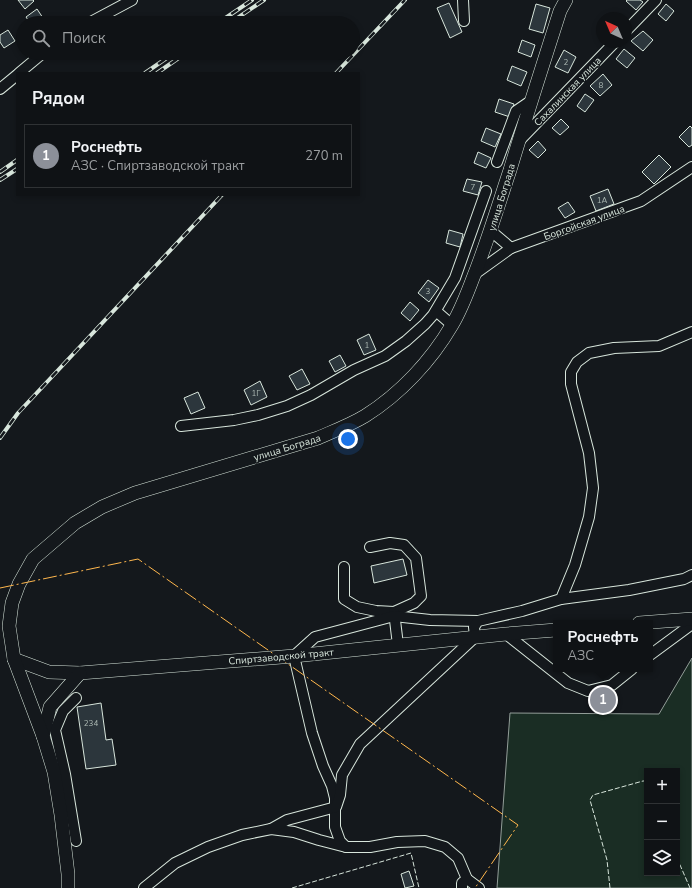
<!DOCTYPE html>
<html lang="ru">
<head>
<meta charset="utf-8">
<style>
  :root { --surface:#0f1215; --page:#1d2022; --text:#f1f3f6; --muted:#9b9ea0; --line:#2f3234; --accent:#8c9099 }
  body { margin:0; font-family:"Nunito Sans",sans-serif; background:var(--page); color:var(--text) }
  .controls { position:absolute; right:12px; bottom:12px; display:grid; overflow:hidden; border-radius:0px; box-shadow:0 2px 6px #0003 }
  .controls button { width:36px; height:36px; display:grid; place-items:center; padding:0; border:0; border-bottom:1px solid var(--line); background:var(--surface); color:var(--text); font:20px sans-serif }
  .compass { position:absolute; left:596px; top:12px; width:36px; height:36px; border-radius:50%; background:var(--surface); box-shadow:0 2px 6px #0003; rotate:316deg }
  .you { position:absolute; left:348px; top:439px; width:14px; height:14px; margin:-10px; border:3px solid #fff; border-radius:50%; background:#1a73e8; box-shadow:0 0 0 6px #1a73e833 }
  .badge { display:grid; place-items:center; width:26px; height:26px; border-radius:50%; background:var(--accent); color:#fff; font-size:13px; font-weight:700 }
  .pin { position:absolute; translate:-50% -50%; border:2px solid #fff; box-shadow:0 1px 4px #0006 }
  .popup { position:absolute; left:553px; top:620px; width:100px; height:52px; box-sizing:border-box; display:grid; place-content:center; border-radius:0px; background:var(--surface); filter:drop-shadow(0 1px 3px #0005); font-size:13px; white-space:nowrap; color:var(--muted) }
  .popup b { font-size:15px; color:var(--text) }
  .popup::after { content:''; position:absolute; left:50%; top:100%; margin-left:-8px; border:8px solid transparent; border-top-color:var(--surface) }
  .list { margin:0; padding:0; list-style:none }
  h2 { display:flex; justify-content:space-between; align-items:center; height:52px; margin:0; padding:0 16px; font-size:17px }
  h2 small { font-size:13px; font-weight:400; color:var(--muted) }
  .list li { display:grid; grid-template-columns:26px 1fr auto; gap:12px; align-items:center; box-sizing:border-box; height:64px; margin:0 8px 8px; padding:0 8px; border:1px solid var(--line); border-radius:0px }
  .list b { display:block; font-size:15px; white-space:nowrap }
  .list p { margin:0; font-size:13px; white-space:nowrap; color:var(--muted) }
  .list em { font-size:13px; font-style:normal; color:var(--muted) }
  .icon { flex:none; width:22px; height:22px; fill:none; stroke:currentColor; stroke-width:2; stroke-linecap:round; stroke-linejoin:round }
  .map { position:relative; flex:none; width:692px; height:888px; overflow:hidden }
  .search { position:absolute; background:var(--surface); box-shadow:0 2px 6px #0003; left:16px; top:16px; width:344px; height:44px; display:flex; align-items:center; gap:10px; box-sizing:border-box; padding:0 14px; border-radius:22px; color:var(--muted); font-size:15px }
  .panel { position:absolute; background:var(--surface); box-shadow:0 2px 6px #0003; left:16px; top:72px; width:344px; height:124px; border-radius:0px }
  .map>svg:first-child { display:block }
</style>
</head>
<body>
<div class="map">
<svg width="692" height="888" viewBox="0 0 692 888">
  <rect width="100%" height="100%" fill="#14181c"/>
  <path fill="#1a2d24" stroke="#939e99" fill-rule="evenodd" d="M692,658V888H497L510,713L659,714ZM647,771H677V873H647Z"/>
  <g fill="#2c363c" stroke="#d8e6dc">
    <polygon points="18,0 33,0 34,1 25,9"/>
    <polygon points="627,0 640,0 643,2 636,10 626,1"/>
    <polygon points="449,3 462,32 450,38 437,8"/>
    <polygon points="536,4 550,8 543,33 529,29"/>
    <polygon points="666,4 674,11 666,21 658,14"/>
    <polygon points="37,9 45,21 43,23 30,23 26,17"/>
    <polygon points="8,30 15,41 4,48 0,42 0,35"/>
    <polygon points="643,31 653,40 643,51 631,41"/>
    <polygon points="522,40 535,45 531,57 518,52"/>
    <polygon points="624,49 635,58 627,68 616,59"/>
    <polygon points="564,50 576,57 568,73 555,67"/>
    <polygon points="512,66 527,72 521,86 507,80"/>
    <polygon points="603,74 612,85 600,96 590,86"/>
    <polygon points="585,94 594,100 585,112 577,106"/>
    <polygon points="499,99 514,104 510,117 495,112"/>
    <polygon points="561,119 569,127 560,135 552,128"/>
    <polygon points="690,126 692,128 692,145 689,147 679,137"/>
    <polygon points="486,128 501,134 495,147 481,141"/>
    <polygon points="538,141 546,150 538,158 529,150"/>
    <polygon points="478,152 491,158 486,168 474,163"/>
    <polygon points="659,155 671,167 654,184 642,172"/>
    <polygon points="467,179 482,182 478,195 463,191"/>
    <polygon points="608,189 614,204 596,211 590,196"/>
    <polygon points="568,202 575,212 565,218 558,208"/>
    <polygon points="449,230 463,234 460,247 446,243"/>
    <polygon points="428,280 439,288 429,302 418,293"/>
    <polygon points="410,302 419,310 410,321 401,313"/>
    <polygon points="369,334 376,350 364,355 357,340"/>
    <polygon points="340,355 346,366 335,372 329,361"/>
    <polygon points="302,369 310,384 297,390 289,376"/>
    <polygon points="260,381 267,397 251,405 244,390"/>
    <polygon points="198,392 205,408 191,414 184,398"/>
    <polygon points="403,559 407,575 374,583 371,566"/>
    <polygon points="611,694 612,702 595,706 593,698"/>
    <polygon points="101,703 106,740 112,739 116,765 86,769 77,707"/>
    <polygon points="409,871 414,886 405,888 401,874"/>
  </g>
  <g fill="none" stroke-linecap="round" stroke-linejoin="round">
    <g stroke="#d8e6dc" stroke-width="12">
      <g id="minor">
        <polyline points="463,0 464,21"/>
        <polyline points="89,23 132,0"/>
        <polyline points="626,31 656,0"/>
        <polyline points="19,73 43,53"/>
        <polyline points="0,89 17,75"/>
        <polyline points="520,140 615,42"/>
        <polyline points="497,162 516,111 532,100"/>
        <polyline points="491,231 511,248"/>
        <polyline points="475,274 511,248 641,201 692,167"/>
        <polyline points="436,311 452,325"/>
        <polyline points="181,426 234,420 258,415 287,406 311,395 354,370 385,356 406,341 425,324 433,315 455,278 486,191"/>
        <polyline points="344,567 344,599 357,607 376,611 394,612 414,603 421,596 416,558 404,545 390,543 370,547"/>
        <polyline points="561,599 629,590 684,579 692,575"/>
        <polyline points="394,612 398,645"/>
        <polyline points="506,634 568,683 588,691 612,685 632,669"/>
        <polyline points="650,655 692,624"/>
        <polyline points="76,698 63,711 55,730 65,774 76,841"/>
        <polyline points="271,829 294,832 319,840 346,847 370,847 397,842 425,841 445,847 458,858 467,879 479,888"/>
        <polyline points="346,847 340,841 335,827 335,798 332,786 323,766 312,733 294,656 315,637 394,616 430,620 478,621"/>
        <polyline points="144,888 175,863 208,847 242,835 271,829 287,820 336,807 340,795 342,775 360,744 475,637 474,627 478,621 522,611 561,599 575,565 589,517 593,488 589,453 571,384 571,372 577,362 589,353 614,348 659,346 692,332"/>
        <polyline points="462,888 462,883 467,879"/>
      </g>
    </g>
    <g stroke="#d8e6dc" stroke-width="14">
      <g id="major">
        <polyline points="639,623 692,619"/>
        <polyline points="14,659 49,672 80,673 294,656 506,634 556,630"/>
        <polyline points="43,736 50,707 80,673"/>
        <path d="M68,888V874L61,815L54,772L43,736L14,659L9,626L12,603L19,584L33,559L75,523L102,507L135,493L318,438C334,431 350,425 365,416C400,394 431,361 452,325C461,310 467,294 473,278C487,243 498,206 510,170C526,117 543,64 560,11L566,0"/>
      </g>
    </g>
    <use href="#minor" stroke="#14181c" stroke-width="10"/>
    <use href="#major" stroke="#14181c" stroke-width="13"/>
    <g stroke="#d8e6dc" stroke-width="4">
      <g id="rail">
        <polyline points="218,23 252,0"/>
        <polyline points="230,23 264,0"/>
        <polyline points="145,73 174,53"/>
        <polyline points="157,73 186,53"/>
        <polyline points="336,73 405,0"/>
        <polyline points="0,172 17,160"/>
        <polyline points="0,180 17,169"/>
        <polyline points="0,438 18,413 222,195"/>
      </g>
    </g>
    <use href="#rail" stroke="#14181c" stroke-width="2.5" stroke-dasharray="8" stroke-linecap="butt"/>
    <g stroke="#d8e6dc" stroke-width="1" stroke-dasharray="5 2" stroke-linecap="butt">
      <polyline points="677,858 690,888"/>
      <polyline points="292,888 411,853 419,888"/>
      <polyline points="610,888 607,860 590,800 593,795 643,781 647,781"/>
    </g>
    <polyline stroke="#ffb74d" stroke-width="1" stroke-dasharray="14 3 2 3" stroke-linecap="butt" points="0,588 138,559 518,825 475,888"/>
  </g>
  <g text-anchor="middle" stroke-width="3" stroke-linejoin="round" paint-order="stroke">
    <g font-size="8" fill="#adbab4">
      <text x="566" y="65">2</text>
      <text x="601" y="88">8</text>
      <text x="473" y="190">7</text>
      <text x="602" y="203">1А</text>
      <text x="428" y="294">3</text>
      <text x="367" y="348">1</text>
      <text x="256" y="396">1Г</text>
      <text x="91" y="726">234</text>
    </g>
    <g font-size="10" fill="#d8e6dc" stroke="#14181c">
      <text transform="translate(567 91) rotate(-46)" y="4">Сахалинская улица</text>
      <text transform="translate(501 197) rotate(-73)" y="4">улица Бограда</text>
      <text transform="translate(584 222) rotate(-20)" y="4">Боргойская улица</text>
      <text transform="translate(287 447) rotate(-17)" y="4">улица Бограда</text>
      <text transform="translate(281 656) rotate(-5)" y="4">Спиртзаводской тракт</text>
    </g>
  </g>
</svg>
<div class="controls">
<button>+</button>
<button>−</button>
<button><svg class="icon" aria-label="layers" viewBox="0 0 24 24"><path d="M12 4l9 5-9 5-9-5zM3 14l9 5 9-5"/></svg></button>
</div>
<svg class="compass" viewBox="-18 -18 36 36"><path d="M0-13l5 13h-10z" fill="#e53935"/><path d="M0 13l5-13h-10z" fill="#9b9ea0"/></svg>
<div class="you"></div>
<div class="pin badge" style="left:603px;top:700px">1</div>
<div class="popup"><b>Роснефть</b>АЗС</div>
<div class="search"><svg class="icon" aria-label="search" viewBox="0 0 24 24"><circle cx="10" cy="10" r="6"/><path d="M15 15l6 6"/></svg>Поиск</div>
<section class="panel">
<h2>Рядом<small></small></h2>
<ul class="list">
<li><span class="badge">1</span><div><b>Роснефть</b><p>АЗС · Спиртзаводской тракт</p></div><em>270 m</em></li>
</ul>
</section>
</div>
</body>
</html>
